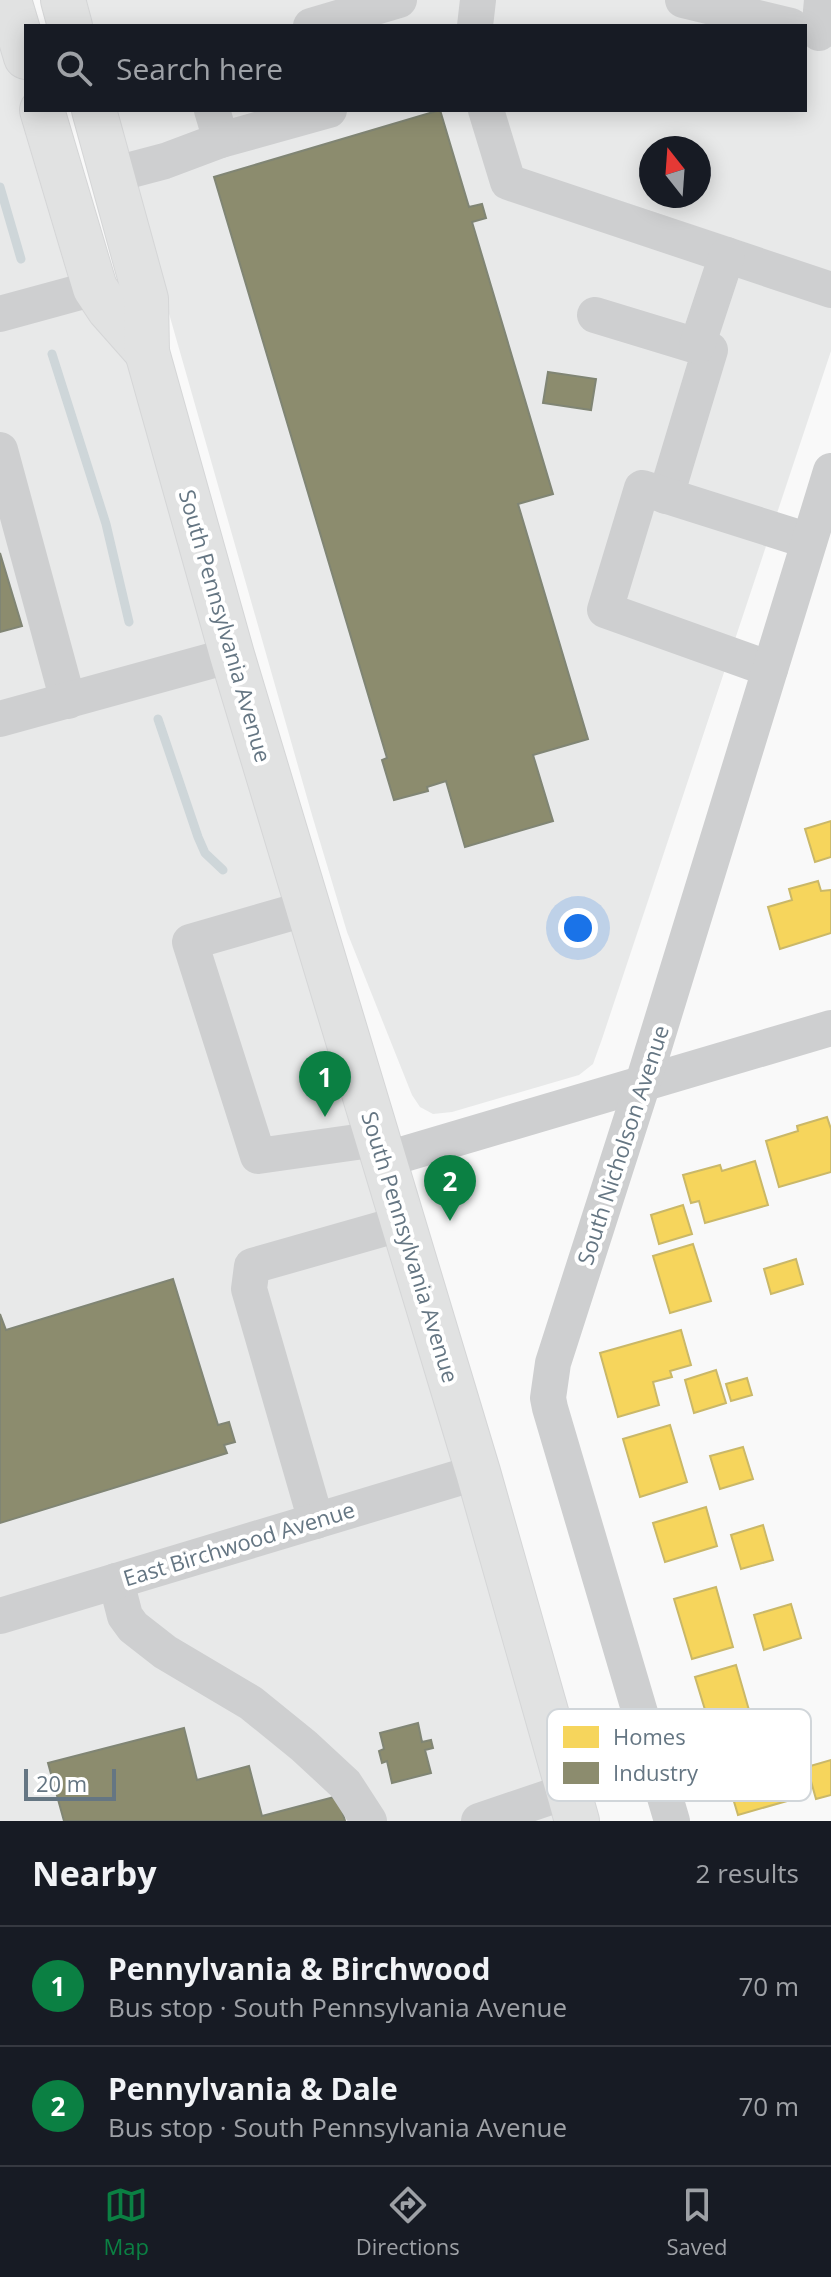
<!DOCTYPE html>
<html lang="en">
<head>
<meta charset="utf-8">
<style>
  :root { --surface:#171b24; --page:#242831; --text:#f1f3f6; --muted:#9ea1a6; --line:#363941; --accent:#0b8043 }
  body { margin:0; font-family:"Open Sans",sans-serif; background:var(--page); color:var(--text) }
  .compass { position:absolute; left:639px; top:136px; width:72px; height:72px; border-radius:50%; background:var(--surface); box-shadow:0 4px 20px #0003; rotate:343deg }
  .scale { position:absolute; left:24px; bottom:20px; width:92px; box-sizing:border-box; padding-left:8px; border:4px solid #657683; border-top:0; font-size:22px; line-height:28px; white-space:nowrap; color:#657683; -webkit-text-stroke:6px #fff; paint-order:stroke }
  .you { position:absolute; left:578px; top:928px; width:28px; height:28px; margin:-20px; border:6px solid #fff; border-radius:50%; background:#1a73e8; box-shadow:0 0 0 12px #1a73e833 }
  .badge { display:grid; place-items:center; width:52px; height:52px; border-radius:50%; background:var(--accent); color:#fff; font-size:26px; font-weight:700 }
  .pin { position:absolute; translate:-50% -66px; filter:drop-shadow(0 2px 4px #0008) }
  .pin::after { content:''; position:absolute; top:42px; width:28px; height:24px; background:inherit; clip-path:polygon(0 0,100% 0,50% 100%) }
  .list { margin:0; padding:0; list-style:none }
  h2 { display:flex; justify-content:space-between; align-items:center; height:104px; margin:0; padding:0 32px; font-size:34px }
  h2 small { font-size:26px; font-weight:400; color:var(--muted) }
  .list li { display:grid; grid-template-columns:52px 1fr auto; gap:24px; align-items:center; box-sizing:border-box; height:120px; padding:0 32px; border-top:2px solid var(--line) }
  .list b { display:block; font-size:30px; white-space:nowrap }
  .list p { margin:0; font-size:26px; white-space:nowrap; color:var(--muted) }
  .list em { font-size:26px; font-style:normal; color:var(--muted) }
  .icon { flex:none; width:44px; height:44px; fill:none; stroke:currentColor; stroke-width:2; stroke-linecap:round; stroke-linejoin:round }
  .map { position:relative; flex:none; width:831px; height:1821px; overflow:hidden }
  .search { position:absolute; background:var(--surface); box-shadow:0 4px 20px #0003; left:24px; right:24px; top:24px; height:88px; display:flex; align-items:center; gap:20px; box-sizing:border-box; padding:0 28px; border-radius:0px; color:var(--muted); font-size:30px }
  .sheet { height:344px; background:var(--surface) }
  nav { display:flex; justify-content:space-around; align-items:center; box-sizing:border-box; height:112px; border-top:2px solid var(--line); background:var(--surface); font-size:22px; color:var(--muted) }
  nav a { display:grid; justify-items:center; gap:4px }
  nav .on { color:var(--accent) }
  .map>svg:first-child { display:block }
</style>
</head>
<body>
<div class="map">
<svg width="831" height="1821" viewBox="0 0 831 1821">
  <rect width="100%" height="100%" fill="#f9f9f9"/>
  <g fill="#e8e9e9" fill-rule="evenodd">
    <polygon points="0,0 26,38 26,110 109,285 147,352 578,1821 0,1821"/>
    <path d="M80,0H831V351L602,1039L593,1064L579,1075L452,1112L433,1114L420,1107L412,1095L347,932L312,815L111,110H805V26H87ZM651,148H699V196H651Z"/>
  </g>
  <g fill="#f6d55c" stroke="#cab868" stroke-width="2">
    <polygon points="831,821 831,857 815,862 805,829"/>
    <polygon points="818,881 821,891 831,890 831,933 780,949 768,907 792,900 789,889"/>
    <polygon points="827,1117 831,1129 831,1172 779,1187 766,1141 798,1131 797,1126"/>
    <polygon points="755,1161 768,1205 705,1223 699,1201 691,1203 683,1175 720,1165 722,1171"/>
    <polygon points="683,1205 692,1234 659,1244 651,1215"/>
    <polygon points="693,1244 711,1301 670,1313 653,1256"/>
    <polygon points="796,1259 803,1284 771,1294 764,1269"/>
    <polygon points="681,1330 691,1365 670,1371 672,1377 653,1382 659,1405 618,1417 600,1353"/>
    <polygon points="716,1370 726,1403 694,1413 685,1380"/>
    <polygon points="747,1378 752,1395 731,1401 726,1384"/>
    <polygon points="670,1425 687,1482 640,1497 623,1439"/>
    <polygon points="743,1447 753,1479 720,1489 710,1456"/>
    <polygon points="706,1507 717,1546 665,1562 653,1523"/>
    <polygon points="763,1525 773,1560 741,1569 731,1535"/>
    <polygon points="716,1587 733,1647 692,1659 674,1599"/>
    <polygon points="791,1604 801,1638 764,1650 754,1615"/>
    <polygon points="736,1665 753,1724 713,1736 695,1677"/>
    <polygon points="768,1739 787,1801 738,1815 729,1785 734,1784 725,1752"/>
    <polygon points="831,1760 831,1795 816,1799 807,1767"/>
  </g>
  <g fill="#8c8c6e" stroke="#808574" stroke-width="2">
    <polygon points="440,110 469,207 482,204 486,218 472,222 553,494 518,504 588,739 533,755 553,821 465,847 446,781 427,787 428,791 394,800 382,760 387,758 214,177"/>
    <polygon points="548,372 596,379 591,410 543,403"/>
    <polygon points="0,553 22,626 0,632"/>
    <polygon points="173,1279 218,1425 229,1422 235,1442 224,1445 227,1453 0,1523 0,1314 6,1330"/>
    <polygon points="418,1723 422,1742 431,1740 433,1748 425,1750 431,1773 392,1783 387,1761 382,1763 379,1751 384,1749 380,1733"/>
    <polygon points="184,1728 197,1780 249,1766 262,1816 338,1796 345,1821 64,1821 48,1763"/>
  </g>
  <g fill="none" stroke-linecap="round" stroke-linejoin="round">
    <g stroke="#ced6d9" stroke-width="9">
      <polyline points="0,187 21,259"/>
      <polyline points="52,354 106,524 129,622"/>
      <polyline points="158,719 198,837 205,853 223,870"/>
    </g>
    <g stroke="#d5d6d7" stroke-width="46">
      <g id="major">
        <polyline points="9,0 26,57"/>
        <polyline points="63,0 70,26"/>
        <polyline points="42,110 95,288 109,309 147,352"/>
        <polyline points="94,110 146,299 147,352 232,655 478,1472 577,1821"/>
      </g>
    </g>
    <g stroke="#cecfd0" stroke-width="36">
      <polyline points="683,0 791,26"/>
      <polyline points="311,26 399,0"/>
      <polyline points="475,26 478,0"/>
      <polyline points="819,33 822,0"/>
      <polyline points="212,110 221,140 329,110"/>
      <polyline points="486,110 508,182 831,290"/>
      <polyline points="112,175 165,161 221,140"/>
      <polyline points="0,314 95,288"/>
      <polyline points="595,315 710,350 666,496"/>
      <polyline points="697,346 727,255"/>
      <polyline points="0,450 68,701"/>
      <polyline points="770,669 605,610 642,488 809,541"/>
      <polyline points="0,719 232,655"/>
      <polyline points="308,908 190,942 258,1156 378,1139"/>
      <polyline points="384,1160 831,1028"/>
      <polyline points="316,1521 249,1289 252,1266 403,1223"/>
      <polyline points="116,1581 125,1616 133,1627 165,1652 251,1703 304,1746 345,1784 369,1821"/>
      <polyline points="0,1616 478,1472"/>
      <polyline points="479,1821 568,1791"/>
      <polyline points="672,1821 550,1408 548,1398 553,1363 642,1086 831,471"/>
    </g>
    <use href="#major" stroke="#e1e2e2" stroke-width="44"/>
  </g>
  <g text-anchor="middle" stroke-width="8" stroke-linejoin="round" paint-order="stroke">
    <g font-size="22" fill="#657683" stroke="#fff">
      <text transform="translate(225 626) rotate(74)" y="8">South Pennsylvania Avenue</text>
      <text transform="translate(623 1145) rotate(-72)" y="8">South Nicholson Avenue</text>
      <text transform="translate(410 1247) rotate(73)" y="8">South Pennsylvania Avenue</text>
      <text transform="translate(239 1544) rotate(-17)" y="8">East Birchwood Avenue</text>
    </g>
  </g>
  <rect x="547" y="1709" width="264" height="92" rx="12" fill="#fff" stroke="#d1d6da" stroke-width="2"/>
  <rect x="563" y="1726" width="36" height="22" fill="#f6d55c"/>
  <rect x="563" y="1762" width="36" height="22" fill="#8c8c6e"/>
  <g font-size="22" fill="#657683">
    <text x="613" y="1745">Homes</text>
    <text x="613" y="1781">Industry</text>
  </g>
</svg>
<svg class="compass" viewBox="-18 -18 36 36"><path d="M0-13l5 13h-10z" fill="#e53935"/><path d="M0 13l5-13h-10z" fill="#9ea1a6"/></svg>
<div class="scale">20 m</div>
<div class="you"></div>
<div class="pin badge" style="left:325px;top:1117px">1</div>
<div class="pin badge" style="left:450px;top:1221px">2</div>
<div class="search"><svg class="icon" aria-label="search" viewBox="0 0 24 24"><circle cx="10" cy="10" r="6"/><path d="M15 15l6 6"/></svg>Search here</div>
</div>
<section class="sheet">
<h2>Nearby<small>2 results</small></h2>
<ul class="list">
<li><span class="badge">1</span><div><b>Pennylvania &amp; Birchwood</b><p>Bus stop · South Pennsylvania Avenue</p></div><em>70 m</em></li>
<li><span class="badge">2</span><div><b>Pennylvania &amp; Dale</b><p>Bus stop · South Pennsylvania Avenue</p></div><em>70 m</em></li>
</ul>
</section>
<nav>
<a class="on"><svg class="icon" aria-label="map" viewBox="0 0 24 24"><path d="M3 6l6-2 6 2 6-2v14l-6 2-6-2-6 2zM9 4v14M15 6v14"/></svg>Map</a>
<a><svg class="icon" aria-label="directions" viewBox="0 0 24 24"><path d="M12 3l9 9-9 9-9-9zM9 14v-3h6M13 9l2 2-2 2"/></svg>Directions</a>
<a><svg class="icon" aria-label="saved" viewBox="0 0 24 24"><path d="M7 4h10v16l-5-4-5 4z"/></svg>Saved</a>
</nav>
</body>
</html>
